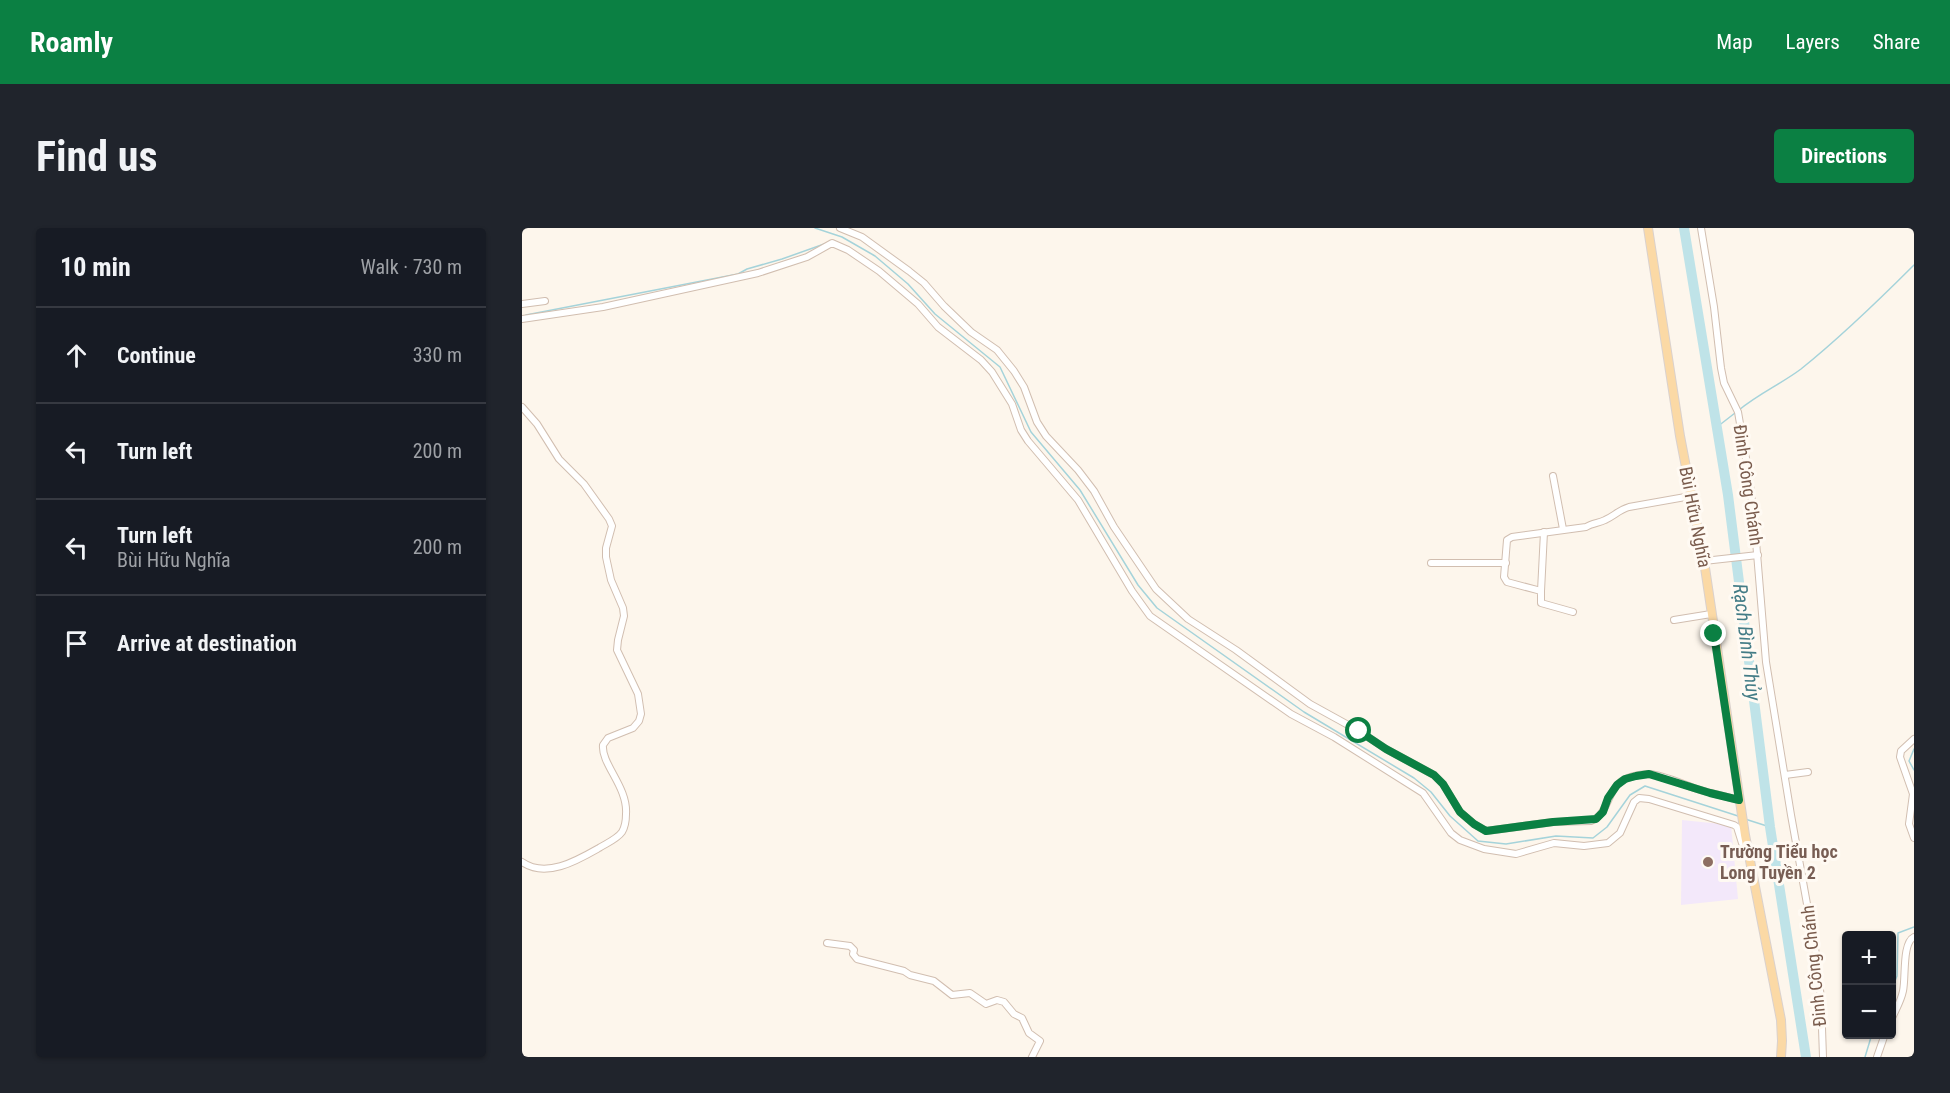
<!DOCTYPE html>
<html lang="en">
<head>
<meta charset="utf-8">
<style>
  :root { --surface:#171b24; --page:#20242c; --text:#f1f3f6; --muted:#9ea1a6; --line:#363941; --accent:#0b8043 }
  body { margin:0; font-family:"Roboto Condensed",sans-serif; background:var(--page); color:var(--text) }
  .controls { position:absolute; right:18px; bottom:18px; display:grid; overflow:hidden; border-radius:6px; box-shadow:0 2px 4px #0004 }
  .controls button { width:54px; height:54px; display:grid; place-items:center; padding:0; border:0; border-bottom:2px solid var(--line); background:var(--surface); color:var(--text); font:30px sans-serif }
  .stop { position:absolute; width:18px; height:18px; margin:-14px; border:4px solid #0b8043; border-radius:50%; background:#fff }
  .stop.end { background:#0b8043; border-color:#fff; box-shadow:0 2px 6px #0008 }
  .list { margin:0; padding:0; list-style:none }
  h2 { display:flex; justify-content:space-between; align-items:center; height:78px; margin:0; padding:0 24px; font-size:26px }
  h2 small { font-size:20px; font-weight:400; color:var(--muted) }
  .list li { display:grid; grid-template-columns:39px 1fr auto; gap:18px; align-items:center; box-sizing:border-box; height:96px; padding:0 24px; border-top:2px solid var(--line) }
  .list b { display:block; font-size:22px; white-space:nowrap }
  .list p { margin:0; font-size:20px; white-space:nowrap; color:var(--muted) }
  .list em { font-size:20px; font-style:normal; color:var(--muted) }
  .icon { flex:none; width:33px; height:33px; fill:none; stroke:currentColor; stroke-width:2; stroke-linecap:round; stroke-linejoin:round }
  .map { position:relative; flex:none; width:1392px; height:829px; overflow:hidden; border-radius:6px }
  header { display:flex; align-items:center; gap:36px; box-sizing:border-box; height:84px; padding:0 30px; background:var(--accent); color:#fff }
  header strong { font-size:28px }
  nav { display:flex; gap:33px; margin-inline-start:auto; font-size:21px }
  .intro { display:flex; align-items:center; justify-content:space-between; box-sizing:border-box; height:144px; padding:0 36px }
  h1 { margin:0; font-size:42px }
  .button { padding:15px 27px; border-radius:6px; background:var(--accent); color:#fff; font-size:21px; font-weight:700 }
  main { display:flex; gap:36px; padding:0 36px }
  aside { flex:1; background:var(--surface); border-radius:6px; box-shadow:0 2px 4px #0004 }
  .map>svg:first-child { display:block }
</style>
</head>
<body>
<header>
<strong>Roamly</strong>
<nav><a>Map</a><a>Layers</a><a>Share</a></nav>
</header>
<div class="intro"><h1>Find us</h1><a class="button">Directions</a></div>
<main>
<aside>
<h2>10 min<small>Walk · 730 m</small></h2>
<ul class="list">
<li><svg class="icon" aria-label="ahead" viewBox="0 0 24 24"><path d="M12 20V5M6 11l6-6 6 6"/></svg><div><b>Continue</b></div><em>330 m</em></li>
<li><svg class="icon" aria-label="left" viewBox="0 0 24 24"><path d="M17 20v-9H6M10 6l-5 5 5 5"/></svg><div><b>Turn left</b></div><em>200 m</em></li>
<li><svg class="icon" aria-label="left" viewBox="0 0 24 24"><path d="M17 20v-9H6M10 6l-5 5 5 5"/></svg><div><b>Turn left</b><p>Bùi Hữu Nghĩa</p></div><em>200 m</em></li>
<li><svg class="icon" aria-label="arrive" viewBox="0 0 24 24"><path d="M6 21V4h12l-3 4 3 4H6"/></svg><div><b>Arrive at destination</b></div></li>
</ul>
</aside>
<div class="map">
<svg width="1392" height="829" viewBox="0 0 1392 829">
  <rect width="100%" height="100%" fill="#fdf6ec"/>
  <polygon fill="#f3e8fa" points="1160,592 1209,597 1216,671 1159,677"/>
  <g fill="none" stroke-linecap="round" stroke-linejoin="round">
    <g stroke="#a5d3da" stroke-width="1.5">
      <polyline points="293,0 320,9 353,28 386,56 413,86 478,139 509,204 558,262 616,357 635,380 782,484 892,550 909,564 928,588 956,613 984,616 1034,608 1071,610 1085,599 1108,567 1123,558 1216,588"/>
      <polyline points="4,87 216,46 225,41 260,31 305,15"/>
      <path d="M1217,182C1236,166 1259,156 1279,141C1319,109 1356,73 1392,37"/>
      <polyline points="1195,199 1213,185"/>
      <polyline points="1392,521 1387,533 1392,542"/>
      <polyline points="1223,591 1248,599"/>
      <polyline points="1370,760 1375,748 1376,705 1392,699"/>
      <polyline points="1343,829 1350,806"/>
    </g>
    <polyline stroke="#bfe3e8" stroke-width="10" points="1162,0 1206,267 1248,599 1284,829"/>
    <g stroke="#d1beb0" stroke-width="8">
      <g id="minor">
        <path d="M318,0L340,9L387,43L402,55L422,78L449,104L475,122L492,143L502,159L515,194L524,208L556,242L572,263L592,299L634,361L666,391L714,422L788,476L837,503L864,521L912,547L921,556L938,584L952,596L964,603L1031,594L1069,593C1085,587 1085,567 1096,556C1103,549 1117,546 1127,546C1141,547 1158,555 1172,560C1187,565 1202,568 1217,572"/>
        <polyline points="1179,0 1192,79 1199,140 1202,155 1216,184 1226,242 1232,289 1244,434 1269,587 1294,726 1299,771 1301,829"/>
        <polyline points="0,76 23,73"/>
        <polyline points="0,91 81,79 236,45 285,29 310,15 326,22 357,43 396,76 416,99 459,132 470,144 490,176 499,202 506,213 556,272 610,363 628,388 769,486 812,509 901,565 929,605 938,612 962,621 994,626 1032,615 1062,618 1086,615 1098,605 1112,574 1117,570 1127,571 1212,597 1215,599 1220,615 1226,623"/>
        <path d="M0,179L15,196L37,231L62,256L87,291L90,298L84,320V329L89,352L101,380L102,388L96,412L95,422L116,466L119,486L117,493L111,500L86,510L81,517C79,536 106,559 104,586C104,592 103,599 100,604C95,611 85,615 77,620C56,632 24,651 0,634"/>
        <polyline points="1031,248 1041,301"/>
        <polyline points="1182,333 1236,327"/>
        <polyline points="909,335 984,335"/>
        <polyline points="1019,363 1022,304"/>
        <path d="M1051,384L1019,375V363L985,354L982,349L985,312L990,309L1064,299C1070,295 1077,295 1083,292C1092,288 1097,282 1107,279L1169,268"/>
        <polyline points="1152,392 1189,386"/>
        <polyline points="1392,511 1379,523 1378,529 1391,566 1387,596 1392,610"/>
        <polyline points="1263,547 1286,544"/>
        <polyline points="305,715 328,718 332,722 331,726 335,731 382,743 388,747 412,753 430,767 448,765 464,776 475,772 482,774 492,786 500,790 507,805 518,813 510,829"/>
        <path d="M1370,790C1374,781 1379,773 1381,763C1384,749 1380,715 1392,709"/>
        <polyline points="1355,829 1363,806"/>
      </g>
    </g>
    <g stroke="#dad1cd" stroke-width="10">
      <polyline id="major" points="1126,0 1158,208 1182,333 1223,607 1259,792 1260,813 1259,829"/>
    </g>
    <use href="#minor" stroke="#fff" stroke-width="6"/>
    <use href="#major" stroke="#fbd9a5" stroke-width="8"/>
  </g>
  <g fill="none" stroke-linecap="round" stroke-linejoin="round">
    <polyline stroke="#0b8043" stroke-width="8" points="837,503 864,521 912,547 921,556 938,584 952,596 964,603 1031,594 1074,591 1081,584 1086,570 1095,557 1103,551 1114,548 1127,546 1188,565 1217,572 1192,406"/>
  </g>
  <circle fill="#8d6e63" stroke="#fffaf3" stroke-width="2" cx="1186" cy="634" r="6"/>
  <g text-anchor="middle" stroke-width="6" stroke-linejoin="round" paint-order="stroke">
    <g font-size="18" fill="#7a5c4d" stroke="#fffaf3">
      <text transform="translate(1226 257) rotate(82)" y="6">Đinh Công Chánh</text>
      <text transform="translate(1173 289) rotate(79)" y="6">Bùi Hữu Nghĩa</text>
      <text transform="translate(1292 738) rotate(-96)" y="6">Đinh Công Chánh</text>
    </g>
    <g font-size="18" font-weight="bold" fill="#785e54" stroke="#fffaf3" text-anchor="start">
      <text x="1198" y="630">Trường Tiểu học<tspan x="1198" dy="21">Long Tuyền 2</tspan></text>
    </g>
    <g font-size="20" font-style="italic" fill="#437c86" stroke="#fffaf3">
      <text transform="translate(1225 414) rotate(83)" y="7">Rạch Bình Thủy</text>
    </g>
  </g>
</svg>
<div class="controls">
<button>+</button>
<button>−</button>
</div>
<div class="stop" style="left:837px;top:503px"></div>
<div class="stop end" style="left:1192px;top:406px"></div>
</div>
</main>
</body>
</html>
